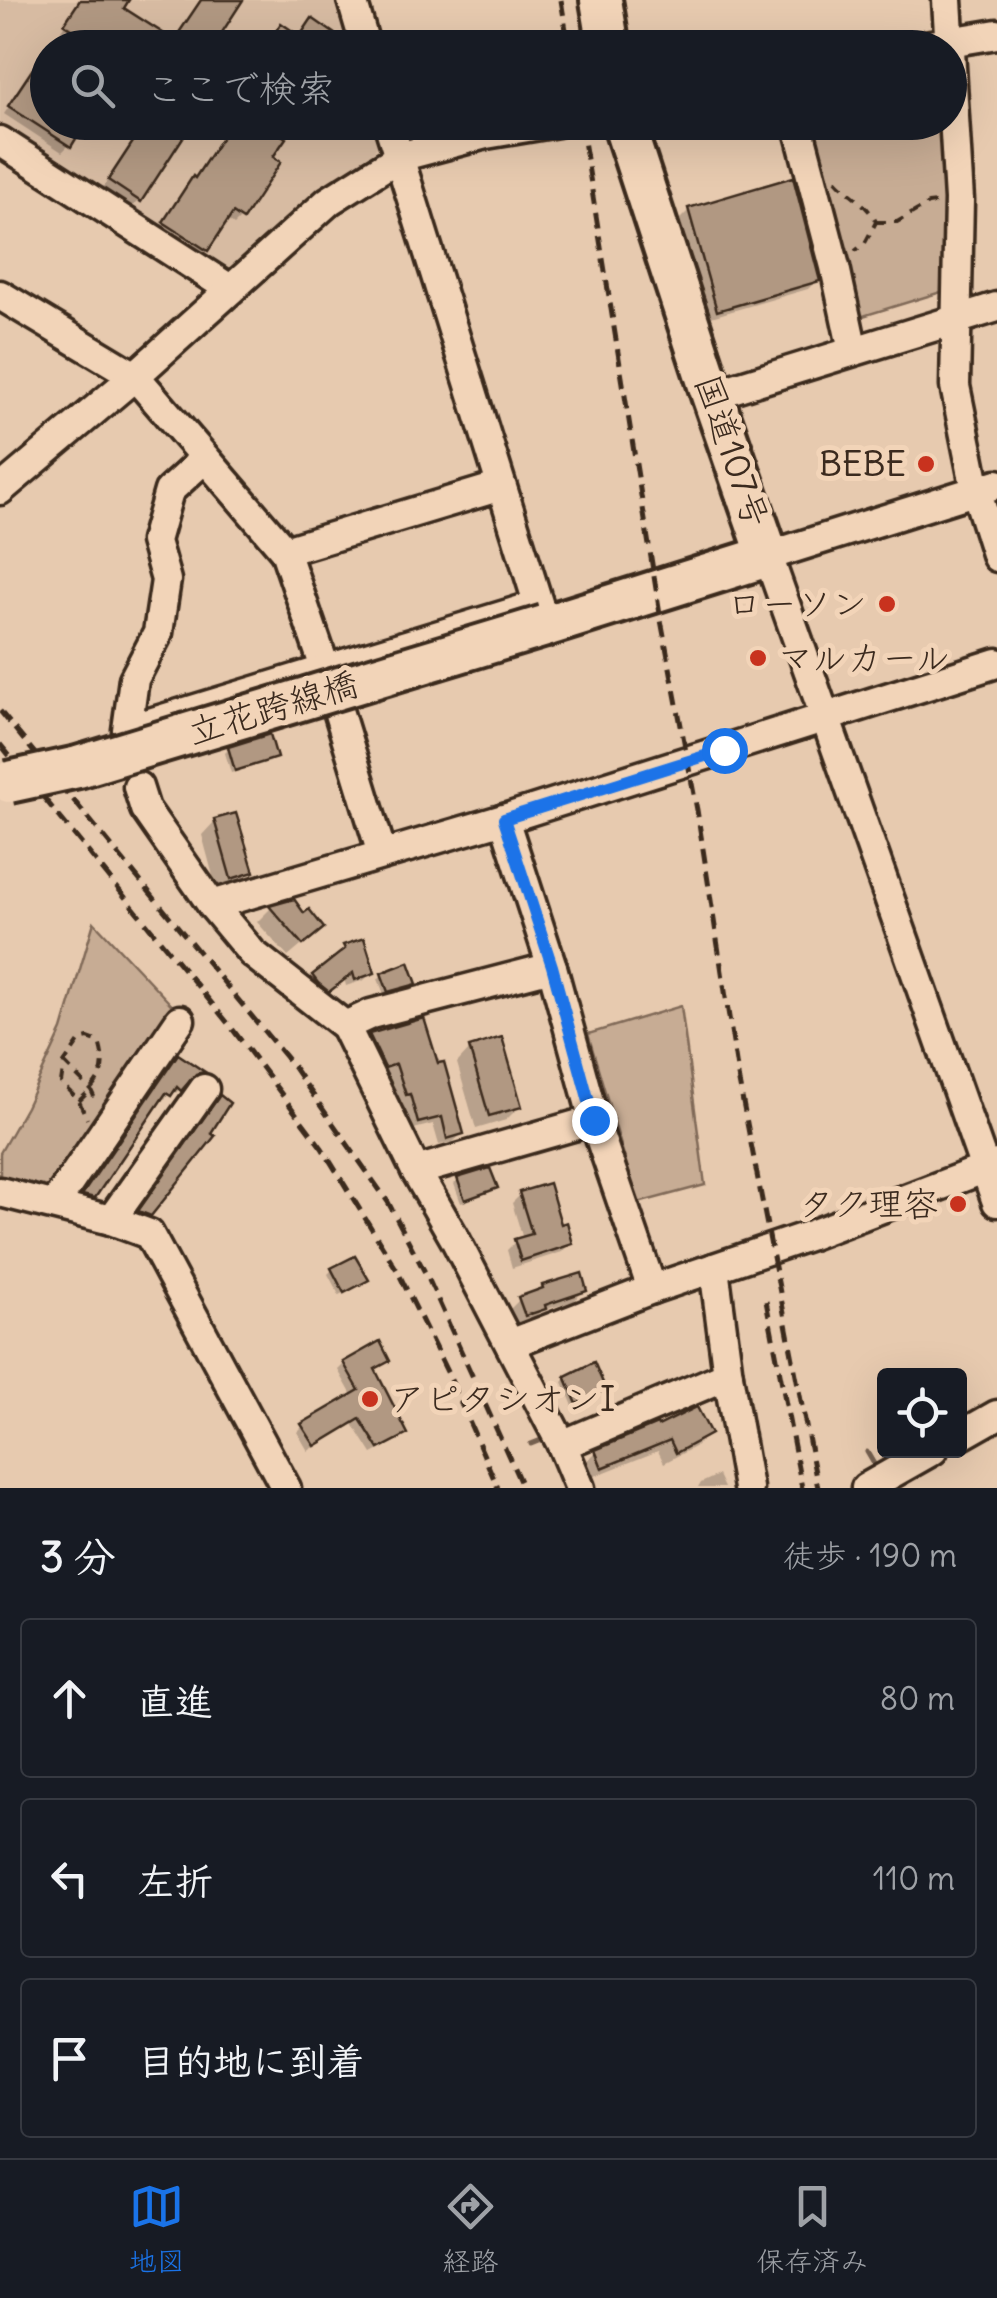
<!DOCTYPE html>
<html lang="ja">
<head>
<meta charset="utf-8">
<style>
  :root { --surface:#171b24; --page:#20242c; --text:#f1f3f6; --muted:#9ea1a6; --line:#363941; --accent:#1a73e8 }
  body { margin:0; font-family:Delius,"Klee One",sans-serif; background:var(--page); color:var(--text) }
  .controls { position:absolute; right:30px; bottom:30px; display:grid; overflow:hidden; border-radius:10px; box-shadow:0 10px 40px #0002 }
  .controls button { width:90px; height:90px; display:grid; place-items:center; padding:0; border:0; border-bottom:2px solid var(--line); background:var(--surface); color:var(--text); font:50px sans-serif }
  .stop { position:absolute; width:30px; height:30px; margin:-22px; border:8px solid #1a73e8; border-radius:50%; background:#fff }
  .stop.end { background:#1a73e8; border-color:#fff; box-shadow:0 2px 10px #0008 }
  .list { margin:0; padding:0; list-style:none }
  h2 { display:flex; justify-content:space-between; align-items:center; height:130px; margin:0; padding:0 40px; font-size:42px }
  h2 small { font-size:32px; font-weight:400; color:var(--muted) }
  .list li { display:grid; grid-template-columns:65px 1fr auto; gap:30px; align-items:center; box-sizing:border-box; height:160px; margin:0 20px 20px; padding:0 20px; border:2px solid var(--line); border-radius:10px }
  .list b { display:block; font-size:38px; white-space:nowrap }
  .list em { font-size:32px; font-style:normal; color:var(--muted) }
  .icon { flex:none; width:55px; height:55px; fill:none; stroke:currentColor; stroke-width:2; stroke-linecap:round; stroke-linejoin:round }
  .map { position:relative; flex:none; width:997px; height:1488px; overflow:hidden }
  .search { position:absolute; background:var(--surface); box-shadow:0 10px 40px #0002; left:30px; right:30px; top:30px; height:110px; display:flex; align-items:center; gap:25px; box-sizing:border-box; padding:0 35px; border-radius:55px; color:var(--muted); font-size:38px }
  .sheet { height:670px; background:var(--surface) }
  nav { display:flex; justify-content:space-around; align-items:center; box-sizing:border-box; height:140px; border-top:2px solid var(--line); background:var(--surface); font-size:28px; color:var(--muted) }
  nav a { display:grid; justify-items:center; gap:5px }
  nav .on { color:var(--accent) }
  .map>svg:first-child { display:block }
</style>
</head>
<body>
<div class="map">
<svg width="997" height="1488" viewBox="0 0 997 1488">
  <rect width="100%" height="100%" fill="#e7caaf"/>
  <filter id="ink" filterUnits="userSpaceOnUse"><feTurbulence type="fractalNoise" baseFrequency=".01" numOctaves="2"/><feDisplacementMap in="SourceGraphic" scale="20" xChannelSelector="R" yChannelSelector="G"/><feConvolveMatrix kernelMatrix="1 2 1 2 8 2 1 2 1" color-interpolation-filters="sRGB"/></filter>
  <g filter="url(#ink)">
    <polygon fill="#d7bba2" points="0,0 340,0 354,47 48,48 48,122 377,123 382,139 374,151 228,274 0,126"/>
    <g fill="#c7ac94" stroke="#816b59" stroke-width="2.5">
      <polygon points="809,123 947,123 954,288 860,317"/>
      <polygon points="94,922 180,1014 51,1195 0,1180 0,1153 26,1107 62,1030"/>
      <polygon points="681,1006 705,1185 638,1203 588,1034"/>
    </g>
    <g fill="#0003">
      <polygon points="80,0 126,0 121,8 173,42 201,0 240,0 209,48 84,48 60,32"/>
      <polygon points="40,61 48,122 69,145 62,152 4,114"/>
      <polygon points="146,122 139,200 133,206 103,187"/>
      <polygon points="201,122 284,122 241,218 234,225 226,219 200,256 158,229 223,137"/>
      <polygon points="689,210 817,280 808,289 708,318 680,219"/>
      <polygon points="229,749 274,758 270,762 231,773 225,753"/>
      <polygon points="215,821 251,871 237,885 217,891 202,835"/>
      <polygon points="293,902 307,941 288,957 257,922 270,909"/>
      <polygon points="345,948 373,972 364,980 346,986 344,978 320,998 306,985"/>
      <polygon points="382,975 414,983 410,987 384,994 378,979"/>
      <polygon points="422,1021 462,1134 453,1142 439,1145 433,1124 410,1130 402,1101 398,1102 387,1071 376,1075 362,1045 370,1037"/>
      <polygon points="470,1049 520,1106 506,1120 476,1129 457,1063"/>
      <polygon points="174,1061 201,1072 190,1077 176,1093 172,1090 165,1099 161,1096 93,1196 88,1201 81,1199"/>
      <polygon points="458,1180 495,1188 491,1192 461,1203 454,1184"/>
      <polygon points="521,1194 560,1227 570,1243 562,1252 512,1268 507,1250 516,1241 523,1239 512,1203"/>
      <polygon points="332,1270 366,1280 339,1295 328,1274"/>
      <polygon points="543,1287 584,1290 574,1301 541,1311 533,1319 515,1325 510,1309 520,1299 538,1293"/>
      <polygon points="387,1361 373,1371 405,1433 399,1440 372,1454 353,1424 308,1451 297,1432 303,1426 353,1397 338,1370 344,1364"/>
      <polygon points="567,1378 603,1389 573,1406 563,1382"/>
      <polygon points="655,1427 708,1434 696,1446 664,1463 658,1451 590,1478 584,1464 596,1452"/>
      <polygon points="718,1475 724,1488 698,1488 701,1483"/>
    </g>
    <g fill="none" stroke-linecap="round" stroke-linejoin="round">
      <g stroke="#75604f" stroke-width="5">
        <polyline points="531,1444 546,1438"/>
        <polyline points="867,1452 874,1464"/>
      </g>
    </g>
    <g fill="#b19882" stroke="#3b2a1e" stroke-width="2.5">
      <polygon points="80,0 129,0 124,8 174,40 201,0 243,0 212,48 87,48 91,41 64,24"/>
      <polygon points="312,18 335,34 326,48 265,48 281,23 300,36"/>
      <polygon points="48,46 48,122 86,122 71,147 8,106"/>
      <polygon points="146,122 193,122 141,202 108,180"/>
      <polygon points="232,122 287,122 280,134 286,138 273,157 281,162 243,220 233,213 208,251 163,222 193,176 195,178"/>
      <polygon points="793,177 820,281 717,311 688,208"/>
      <polygon points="270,734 277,758 235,771 228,747"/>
      <polygon points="236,813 254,872 231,879 214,819"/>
      <polygon points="294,899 304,913 309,909 324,928 303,945 269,906"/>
      <polygon points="364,938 375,973 355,980 353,973 329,992 318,983 312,975 345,949 343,945"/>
      <polygon points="409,962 417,984 388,992 381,973"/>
      <polygon points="424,1018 438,1063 444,1062 464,1134 447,1139 442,1117 418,1123 410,1094 406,1095 396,1064 385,1068 369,1034"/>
      <polygon points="502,1037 522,1107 489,1116 469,1047"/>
      <polygon points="178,1054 205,1072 196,1074 181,1091 177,1087 171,1096 166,1093 95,1198 82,1195"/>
      <polygon points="220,1095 230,1103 211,1133 215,1136 151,1216 138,1211"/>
      <polygon points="490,1168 498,1188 465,1200 457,1178"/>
      <polygon points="549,1183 561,1224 567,1222 573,1244 521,1261 514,1239 532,1234 519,1192"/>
      <polygon points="355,1256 369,1280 344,1293 331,1268"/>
      <polygon points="582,1273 587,1291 545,1305 546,1309 525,1316 518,1297 543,1288 542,1285"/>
      <polygon points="380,1341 390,1361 375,1369 408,1434 379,1449 360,1419 315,1446 301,1424 359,1390 343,1362"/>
      <polygon points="594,1362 606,1390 577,1404 565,1376"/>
      <polygon points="697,1407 711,1434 676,1453 670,1440 602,1468 595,1450 657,1424 658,1426"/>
    </g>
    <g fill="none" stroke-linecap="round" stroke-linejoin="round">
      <g stroke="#3b2a1e" stroke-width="35">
        <g id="minor">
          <polyline points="352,0 366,48"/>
          <polyline points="947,0 959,200 955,386 976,490 997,557"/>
          <polyline points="913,48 997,34"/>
          <polyline points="388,122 544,622"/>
          <polyline points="797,122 835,267 853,351"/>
          <polyline points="0,141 230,289"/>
          <polyline points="0,295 135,376 285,551 325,668 382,854"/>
          <polyline points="712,395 997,307"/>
          <polyline points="205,458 169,491 155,541 166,580 158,633 134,679 127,730 538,605"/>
          <polyline points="997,484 768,556 997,1202"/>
          <polyline points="0,490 135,376 329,201 399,157 486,134 558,122"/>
          <polyline points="285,551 501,486"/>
          <polyline points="138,787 145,809 212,905"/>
          <polyline points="504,819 552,967 594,1120 652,1289"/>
          <polyline points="345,1026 371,1014 552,967"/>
          <polyline points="416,1171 594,1120"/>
          <polyline points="0,1192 111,1220 149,1234 286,1488"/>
          <polyline points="54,1205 180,1020"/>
          <polyline points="111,1220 204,1089"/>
          <polyline points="714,1268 728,1375 748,1488"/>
          <polyline points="510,1344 652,1289 811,1235 997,1164"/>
          <polyline points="960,1436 997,1415"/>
          <polyline points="562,1445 728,1375"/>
          <polyline points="580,1488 562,1445 455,1239 416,1171 345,1026 252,953 212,905 504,819 997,663"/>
          <polyline points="866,1488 933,1450"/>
        </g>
      </g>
      <g stroke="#3b2a1e" stroke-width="48">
        <g id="highway">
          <polyline points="601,0 609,48"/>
          <polyline points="545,626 768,556 712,395 623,122"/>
        </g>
      </g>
      <g stroke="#3b2a1e" stroke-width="4" stroke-dasharray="10 8" stroke-linecap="butt">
        <path d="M836,180C848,194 868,204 876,222L865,243L855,251"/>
        <polyline points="876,222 897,222 928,204 936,203"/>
        <polyline points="64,1063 91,1090 96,1101"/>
        <path d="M79,1101C100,1081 108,1071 99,1042L88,1038L80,1040L64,1063L61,1083L79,1101L87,1119"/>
      </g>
      <use href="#minor" stroke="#f2d4b8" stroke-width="28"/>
      <use href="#highway" stroke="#f2d4b8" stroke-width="40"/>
      <g stroke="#3b2a1e" stroke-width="5" stroke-dasharray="15 8" stroke-linecap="butt">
        <polyline points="561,0 569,48"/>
        <polyline points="581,122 661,620 697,810 739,1082 818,1488"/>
        <polyline points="0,711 292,1065 388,1202 428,1278 523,1488"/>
        <polyline points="0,744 231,1027 322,1148 397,1270 451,1380 498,1488"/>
        <polyline points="766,1301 802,1488"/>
      </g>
      <g stroke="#3b2a1e" stroke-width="48" stroke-linecap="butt">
        <polyline id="highway-bridge" points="9,782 78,767 154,744 545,626"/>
      </g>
      <use href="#highway-bridge" stroke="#f2d4b8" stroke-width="40"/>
    </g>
  </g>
  <g fill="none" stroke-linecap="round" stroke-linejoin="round" filter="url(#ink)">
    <polyline stroke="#1a73e8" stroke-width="12" points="594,1120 552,966 504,819 724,750"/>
  </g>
  <g fill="#c8321e" stroke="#f2d4b8" stroke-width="4">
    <circle cx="926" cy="464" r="10"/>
    <circle cx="887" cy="604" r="10"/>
    <circle cx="758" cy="658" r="10"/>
    <circle cx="958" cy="1204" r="10"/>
    <circle cx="370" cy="1399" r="10"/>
  </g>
  <g text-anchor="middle" stroke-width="10" stroke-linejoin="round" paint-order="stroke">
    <g font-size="35" fill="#3b2a1e" stroke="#f2d4b8">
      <text transform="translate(732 451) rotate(71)" y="12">国道107号</text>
      <text transform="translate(273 708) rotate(-17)" y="12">立花跨線橋</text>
    </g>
    <g font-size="35" fill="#3b2a1e" stroke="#f2d4b8" text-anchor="end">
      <text x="906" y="476">BEBE</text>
      <text x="867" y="616">ローソン</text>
      <text x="778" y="670" text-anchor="start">マルカール</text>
      <text x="938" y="1216">タク理容</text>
      <text x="390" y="1411" text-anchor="start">アピタシオンI</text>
    </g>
  </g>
</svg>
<div class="controls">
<button><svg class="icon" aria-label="locate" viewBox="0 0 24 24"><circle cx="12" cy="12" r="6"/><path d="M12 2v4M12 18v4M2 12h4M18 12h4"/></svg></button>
</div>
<div class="stop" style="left:724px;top:750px"></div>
<div class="stop end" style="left:594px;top:1120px"></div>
<div class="search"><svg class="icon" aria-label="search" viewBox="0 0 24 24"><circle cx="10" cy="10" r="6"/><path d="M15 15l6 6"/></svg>ここで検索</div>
</div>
<section class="sheet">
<h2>3 分<small>徒歩 · 190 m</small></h2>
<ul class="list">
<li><svg class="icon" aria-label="ahead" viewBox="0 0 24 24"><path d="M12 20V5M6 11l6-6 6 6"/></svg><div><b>直進</b></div><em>80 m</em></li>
<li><svg class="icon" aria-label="left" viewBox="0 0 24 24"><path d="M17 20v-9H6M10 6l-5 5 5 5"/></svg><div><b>左折</b></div><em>110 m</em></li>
<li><svg class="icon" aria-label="arrive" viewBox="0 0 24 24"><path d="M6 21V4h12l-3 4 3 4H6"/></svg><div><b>目的地に到着</b></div></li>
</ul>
</section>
<nav>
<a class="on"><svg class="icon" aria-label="map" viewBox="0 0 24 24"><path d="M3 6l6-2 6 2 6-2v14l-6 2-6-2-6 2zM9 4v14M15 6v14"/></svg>地図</a>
<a><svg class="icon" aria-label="directions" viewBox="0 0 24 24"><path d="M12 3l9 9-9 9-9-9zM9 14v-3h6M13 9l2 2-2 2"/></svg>経路</a>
<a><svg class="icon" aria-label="saved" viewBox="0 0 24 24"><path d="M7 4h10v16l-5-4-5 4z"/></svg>保存済み</a>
</nav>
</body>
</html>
